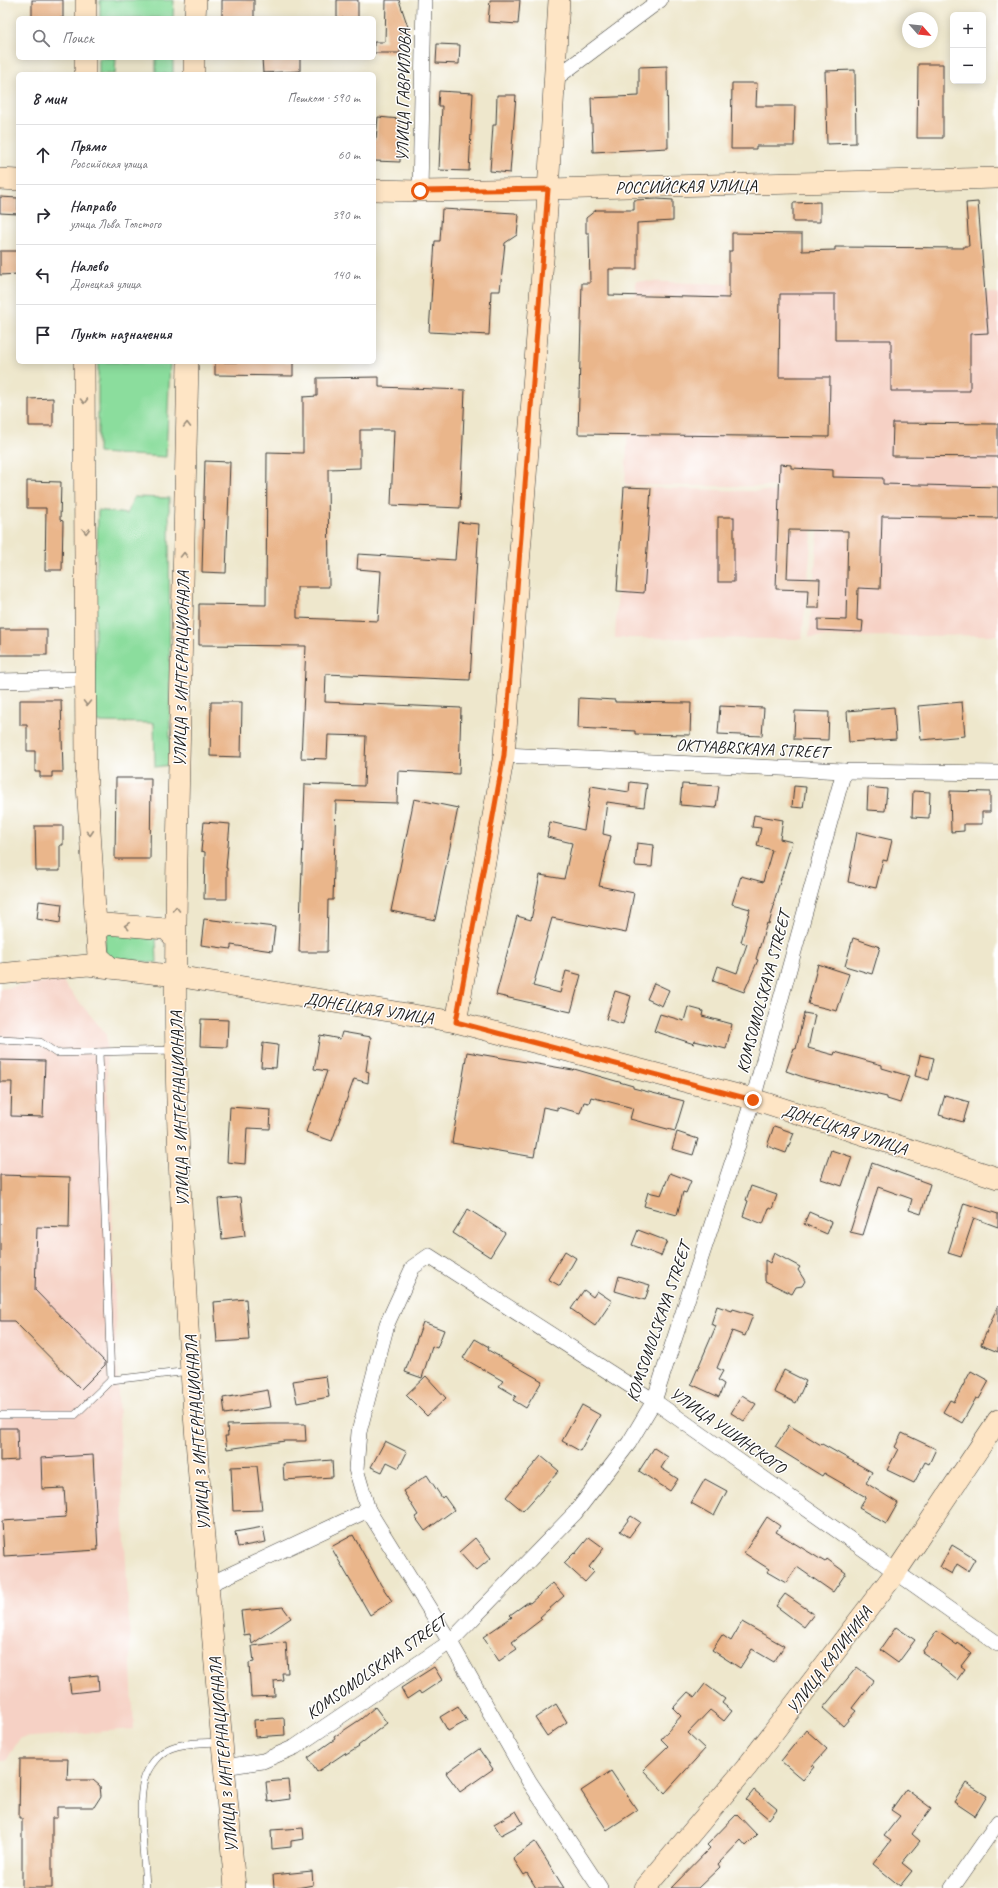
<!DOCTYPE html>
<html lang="ru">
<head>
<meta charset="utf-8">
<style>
  :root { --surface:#fff; --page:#f2f2f3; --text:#2b2b33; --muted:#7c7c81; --line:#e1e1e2 }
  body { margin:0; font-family:Caveat,sans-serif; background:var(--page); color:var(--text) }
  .controls { position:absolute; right:12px; top:12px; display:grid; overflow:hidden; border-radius:6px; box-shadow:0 2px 10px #0003 }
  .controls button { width:36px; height:36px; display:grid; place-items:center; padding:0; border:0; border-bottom:1px solid var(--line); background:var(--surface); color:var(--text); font:20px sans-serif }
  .compass { position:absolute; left:902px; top:12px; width:36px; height:36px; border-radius:50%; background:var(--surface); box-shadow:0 2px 10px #0003; rotate:117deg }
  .stop { position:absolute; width:12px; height:12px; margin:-9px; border:3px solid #ea580c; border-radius:50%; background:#fff }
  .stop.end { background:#ea580c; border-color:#fff; box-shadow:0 1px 4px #0008 }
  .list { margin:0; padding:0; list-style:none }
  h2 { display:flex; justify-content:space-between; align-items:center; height:52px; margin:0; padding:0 16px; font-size:17px }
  h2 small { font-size:13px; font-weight:400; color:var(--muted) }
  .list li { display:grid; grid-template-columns:26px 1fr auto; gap:12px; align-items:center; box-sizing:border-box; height:60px; padding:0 16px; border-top:1px solid var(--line) }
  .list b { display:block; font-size:15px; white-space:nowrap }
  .list p { margin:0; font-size:13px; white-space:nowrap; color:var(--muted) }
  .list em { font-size:13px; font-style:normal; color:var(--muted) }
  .icon { flex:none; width:22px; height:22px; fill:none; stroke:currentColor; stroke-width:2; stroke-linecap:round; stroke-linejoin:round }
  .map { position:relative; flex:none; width:998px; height:1888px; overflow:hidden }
  .search { position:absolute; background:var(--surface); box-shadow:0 2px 10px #0003; left:16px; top:16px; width:360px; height:44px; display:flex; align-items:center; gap:10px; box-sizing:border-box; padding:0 14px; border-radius:6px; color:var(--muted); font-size:15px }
  .panel { position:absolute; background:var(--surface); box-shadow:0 2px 10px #0003; left:16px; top:72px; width:360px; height:292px; border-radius:6px }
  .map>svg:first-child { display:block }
</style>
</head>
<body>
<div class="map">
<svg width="998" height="1888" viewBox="0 0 998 1888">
  <rect width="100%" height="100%" fill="#fff"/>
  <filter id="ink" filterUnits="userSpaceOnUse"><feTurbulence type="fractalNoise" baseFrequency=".025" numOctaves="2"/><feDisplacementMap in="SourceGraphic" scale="8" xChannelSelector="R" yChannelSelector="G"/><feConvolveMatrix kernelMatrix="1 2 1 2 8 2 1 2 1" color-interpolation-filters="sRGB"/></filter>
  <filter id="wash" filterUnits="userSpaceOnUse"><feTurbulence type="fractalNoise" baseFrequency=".012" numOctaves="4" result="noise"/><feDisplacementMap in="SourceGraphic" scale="16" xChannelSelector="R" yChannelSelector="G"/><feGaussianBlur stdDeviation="0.9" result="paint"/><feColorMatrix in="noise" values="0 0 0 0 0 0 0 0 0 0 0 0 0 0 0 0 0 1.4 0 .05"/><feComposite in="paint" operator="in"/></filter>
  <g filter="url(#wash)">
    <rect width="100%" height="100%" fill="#eee7cc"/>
    <g fill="#f6d1c5">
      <polygon points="636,281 998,293 998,635 809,637 822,487 625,485"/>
      <polygon points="624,487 816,493 802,639 615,638"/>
      <polygon points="60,979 106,1034 118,1396 134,1729 20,1738 6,1761 0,1761 0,989"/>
    </g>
    <g fill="#8bdd9d" stroke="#547c5c">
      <polygon points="100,0 174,0 173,18 100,18"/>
      <polygon points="99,58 116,58 115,74 99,74"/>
      <rect x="156" y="58" width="17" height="16"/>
      <polygon points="98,362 170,362 166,457 98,453"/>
      <polygon points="134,497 169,498 170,765 155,767 154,723 93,722 98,510 127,514"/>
      <polygon points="105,932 156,938 157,963 105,957"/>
    </g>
    <g id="blocks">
      <g fill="#eab68b">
        <rect x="32" y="0" width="31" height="18"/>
        <rect x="222" y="0" width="32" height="18"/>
        <rect x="337" y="0" width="21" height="18"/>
        <polygon points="386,0 399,0 409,30 400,30 400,53 374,53 374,42 385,42"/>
        <polygon points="490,0 520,0 518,24 488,22"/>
        <polygon points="437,44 460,45 459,64 436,63"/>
        <polygon points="262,58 300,58 300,71 263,73"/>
        <polygon points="918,64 943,64 943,138 917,138"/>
        <polygon points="667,66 668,148 593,152 591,98 639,96 639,67"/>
        <polygon points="855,70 856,143 827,144 825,71"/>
        <polygon points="732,83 757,83 756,106 795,106 794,146 756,146 756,149 731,149"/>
        <polygon points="439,91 473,93 469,171 439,170 442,106 438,106"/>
        <polygon points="497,95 516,95 510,173 490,171 493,125 496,125"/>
        <polygon points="378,117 400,119 398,139 400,140 400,162 374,161 374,139 376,139"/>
        <polygon points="0,197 18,198 18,214 0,213"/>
        <polygon points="657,199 673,200 673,221 637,223 637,269 609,269 609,295 729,298 729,251 732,251 732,233 802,234 802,251 835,250 835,247 964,248 964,246 969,246 966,203 978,202 988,333 970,334 970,391 891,391 891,340 835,340 835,294 780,294 779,377 830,377 829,437 578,434 582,283 590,283 589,233 586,233 586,218 596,210 634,210 634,200"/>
        <polygon points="820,202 820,222 793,222 793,203"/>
        <polygon points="442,209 515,213 519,216 517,235 505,243 500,291 491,291 489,335 429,332 435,241 440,241"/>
        <polygon points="0,251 18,251 18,274 0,275"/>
        <polygon points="215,362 293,362 293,376 215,375"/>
        <polygon points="379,377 379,387 465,390 460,508 391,505 394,430 360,430 360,468 328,469 329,587 297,587 297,618 378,621 381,571 357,569 358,554 455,560 458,522 479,524 470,680 326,674 325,702 461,708 459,774 398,771 397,803 336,801 333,900 328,900 327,952 299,952 305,784 364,786 366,736 328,735 327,759 301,758 306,646 199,645 199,604 266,605 267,452 303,453 303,397 317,396 317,378"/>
        <polygon points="53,398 53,426 29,426 29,399"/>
        <polygon points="893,423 998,424 998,457 892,456"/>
        <polygon points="205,461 230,462 226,573 202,572"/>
        <polygon points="780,464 791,465 791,468 833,470 833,477 883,478 883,484 998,487 998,518 882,516 880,589 858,588 857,620 863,621 862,632 818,630 818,619 846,620 848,531 789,530 787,578 820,579 819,608 807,608 808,590 776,589"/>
        <polygon points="27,481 61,482 60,520 63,521 62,570 45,570 46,508 27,508"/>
        <polygon points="624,487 651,488 644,593 617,591"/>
        <rect x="718" y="517" width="16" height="65"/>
        <rect x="0" y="629" width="47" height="26"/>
        <polygon points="579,698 615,700 615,702 691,703 690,735 635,734 635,731 578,728"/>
        <polygon points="20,700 61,700 63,772 52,772 52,777 40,777 40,772 35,772 35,751 27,751 27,725 20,725"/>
        <polygon points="211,702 242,702 241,757 210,756"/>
        <polygon points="962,702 965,736 921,740 918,706"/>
        <polygon points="720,706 764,708 762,736 718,734"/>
        <polygon points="894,707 896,739 849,742 847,711"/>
        <polygon points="795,711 829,712 828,740 794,739"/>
        <polygon points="116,778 151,778 150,859 115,859"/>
        <polygon points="630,782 647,784 644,807 607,802 603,834 611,836 599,886 634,893 626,933 552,918 533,986 560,993 566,971 581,975 571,1012 496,995 517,916 531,920 540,875 564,879 572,843 547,837 550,822 584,830 591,786 629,792"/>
        <polygon points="682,784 719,786 716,808 680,805"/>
        <polygon points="794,786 806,787 803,808 792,807"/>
        <polygon points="868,787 887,789 885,811 867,810"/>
        <polygon points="913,791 930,792 929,818 912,817"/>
        <polygon points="950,791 990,792 990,812 982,812 982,824 964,824 964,831 951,832"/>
        <polygon points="414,799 458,808 435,920 391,911"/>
        <polygon points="754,815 783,820 780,839 792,842 773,905 774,906 769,924 767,923 756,959 758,960 744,992 713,981 718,966 737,973 747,944 741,942 750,909 732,904 741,876 763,882 772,850 757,846 761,828 752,827"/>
        <polygon points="204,822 230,824 226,868 227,868 227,899 204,899 205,852 201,851"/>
        <polygon points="35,826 63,826 63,845 60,845 60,871 36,871"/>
        <polygon points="857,832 892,840 887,861 883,860 876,888 848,882"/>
        <polygon points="637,843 654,845 652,867 635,866"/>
        <polygon points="39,901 62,904 60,923 37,919"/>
        <polygon points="204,919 275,927 272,951 231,945 231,949 201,945"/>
        <polygon points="853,938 880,947 872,974 845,966"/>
        <polygon points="818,964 849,974 837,1011 808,1004"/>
        <polygon points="654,983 669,990 662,1006 647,999"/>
        <polygon points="615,991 631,996 623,1024 606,1019"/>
        <polygon points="688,1007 703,1011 702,1016 732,1024 726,1049 695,1041 694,1044 654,1031 660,1014 684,1021"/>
        <polygon points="804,1013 815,1015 808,1048 834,1055 835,1052 882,1065 882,1068 909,1076 900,1103 887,1099 887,1097 806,1078 786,1071 794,1048 796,1049"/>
        <polygon points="201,1019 228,1020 227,1047 200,1046"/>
        <polygon points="342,1032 371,1037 366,1071 369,1072 368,1083 354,1079 332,1141 306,1132 327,1071 314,1069 320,1035 340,1039"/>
        <polygon points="263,1043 278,1045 276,1068 261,1067"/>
        <polygon points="467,1052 573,1070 574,1069 633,1086 633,1088 684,1101 675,1131 630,1119 633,1108 591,1097 589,1103 584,1102 580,1113 557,1107 557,1110 543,1107 534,1157 452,1143"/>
        <polygon points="920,1055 934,1058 929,1080 915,1076"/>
        <polygon points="0,1060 45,1061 43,1117 11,1116 12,1082 0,1082"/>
        <polygon points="945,1095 969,1102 963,1122 939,1115"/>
        <polygon points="230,1107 271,1110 270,1129 247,1128 245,1164 227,1162"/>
        <polygon points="774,1126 794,1133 786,1153 767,1146"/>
        <polygon points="677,1132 698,1139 693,1155 672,1149"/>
        <polygon points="831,1150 852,1157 842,1186 821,1179"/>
        <polygon points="872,1163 930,1184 921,1214 909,1210 912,1199 878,1187 863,1235 850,1232"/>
        <polygon points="670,1173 691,1181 686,1193 683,1192 677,1215 644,1206 648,1192 661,1195"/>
        <polygon points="0,1175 70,1177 69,1228 37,1227 35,1290 105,1362 105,1365 81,1389 14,1321 0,1321"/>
        <polygon points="751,1186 777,1195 772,1209 769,1208 763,1224 743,1216 748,1201 746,1200"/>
        <polygon points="241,1197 245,1236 222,1239 218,1199"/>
        <polygon points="964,1203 998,1214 998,1227 974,1218 961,1257 948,1253"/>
        <polygon points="468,1209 505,1233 490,1257 453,1233"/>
        <polygon points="809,1212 832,1222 827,1234 804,1224"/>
        <polygon points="638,1230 667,1241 661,1256 632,1245"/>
        <polygon points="565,1251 576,1258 560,1286 548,1279"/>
        <polygon points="774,1253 800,1267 798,1270 805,1281 802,1286 796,1287 792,1294 765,1281 765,1260 770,1263"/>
        <polygon points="619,1276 650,1285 645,1300 615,1291"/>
        <polygon points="584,1290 593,1297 597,1291 612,1301 595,1326 571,1309"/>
        <polygon points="246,1299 249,1340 217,1342 214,1302"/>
        <polygon points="998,1305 998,1352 981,1345"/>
        <polygon points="717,1306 732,1311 733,1309 753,1315 745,1336 732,1331 717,1368 723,1371 718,1380 724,1384 719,1397 691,1384 716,1326 711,1324"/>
        <polygon points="423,1322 444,1330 437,1348 432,1346 422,1378 405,1372"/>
        <polygon points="475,1339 489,1347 488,1350 542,1381 526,1408 513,1400 516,1396 499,1386 503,1381 463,1358"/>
        <polygon points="784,1370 806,1381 796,1403 774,1392"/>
        <polygon points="971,1371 989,1381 979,1399 976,1398 962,1423 943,1412 950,1400 954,1402"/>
        <polygon points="326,1376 329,1397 297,1403 293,1381"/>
        <polygon points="426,1376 446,1398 427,1416 406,1395"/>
        <polygon points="268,1390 271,1407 225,1414 223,1398"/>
        <polygon points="742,1395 756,1404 744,1421 731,1413"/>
        <polygon points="582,1405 600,1415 580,1451 562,1441"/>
        <polygon points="269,1424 305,1424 306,1441 285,1441 227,1449 225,1436 228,1436 227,1425"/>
        <polygon points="789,1425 821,1445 822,1444 872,1472 866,1483 898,1503 886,1524 859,1508 866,1497 824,1473 822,1476 775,1447"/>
        <polygon points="0,1428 17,1428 18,1460 0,1461"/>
        <polygon points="902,1433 936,1449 929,1464 925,1462 914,1483 887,1470 898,1449 895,1447"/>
        <polygon points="385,1441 407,1452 399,1468 387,1462 382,1472 371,1467"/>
        <polygon points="654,1448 668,1457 661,1468 678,1479 670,1491 639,1471"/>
        <polygon points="93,1455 98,1550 4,1556 2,1521 66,1517 64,1488 42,1489 41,1458"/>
        <polygon points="541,1456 559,1471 523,1511 506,1497"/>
        <polygon points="332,1460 333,1477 284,1480 283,1464"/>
        <polygon points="257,1466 262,1510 233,1511 231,1467"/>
        <polygon points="427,1475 442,1498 444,1496 454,1510 425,1531 415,1517 418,1515 403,1491"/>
        <polygon points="705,1479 727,1491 714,1516 691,1503"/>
        <polygon points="631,1516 640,1522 629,1537 620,1531"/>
        <polygon points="767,1517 780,1526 776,1532 825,1562 827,1559 846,1573 833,1592 797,1567 786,1583 767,1572 769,1569 744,1553"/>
        <polygon points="263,1527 266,1542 238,1547 235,1532"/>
        <polygon points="353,1535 381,1585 392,1601 370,1615 331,1547"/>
        <polygon points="589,1537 604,1548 589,1567 594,1572 585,1582 564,1563 574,1553 575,1554"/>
        <polygon points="475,1538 491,1558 476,1571 459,1552"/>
        <polygon points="952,1545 975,1559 968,1571 957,1564 952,1574 940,1567"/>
        <polygon points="553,1583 564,1596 540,1617 542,1619 512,1642 517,1649 499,1661 483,1637 512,1617 510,1615 528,1602 530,1603"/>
        <polygon points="785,1594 814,1614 804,1627 776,1606"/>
        <polygon points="283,1607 291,1618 252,1644 250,1634 244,1635 241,1611"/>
        <polygon points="742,1622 784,1646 774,1662 752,1649 740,1668 712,1650 722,1635 731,1641"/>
        <polygon points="896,1627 915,1640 898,1663 880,1650"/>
        <polygon points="937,1631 957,1645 958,1643 971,1653 961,1666 965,1669 957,1680 940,1666 941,1665 922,1652"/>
        <polygon points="286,1642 288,1673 282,1673 283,1680 274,1681 275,1696 251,1697 249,1663 254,1662 252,1646"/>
        <polygon points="434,1667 442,1680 421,1694 419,1691 407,1699 401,1688"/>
        <polygon points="857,1667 874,1680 852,1708 856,1711 843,1726 823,1708"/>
        <polygon points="98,1675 99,1690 71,1693 69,1678"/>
        <polygon points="705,1684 725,1699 722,1703 732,1711 724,1721 710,1710 688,1733 705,1749 665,1793 643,1770 668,1746 661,1739 681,1716 673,1708 688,1692 695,1697"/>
        <polygon points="556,1704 567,1722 547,1736 535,1718"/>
        <polygon points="458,1706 467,1721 448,1731 440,1717"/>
        <polygon points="375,1707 387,1723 358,1746 359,1747 346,1755 345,1753 317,1772 308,1758 335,1739 334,1737 361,1719"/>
        <polygon points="284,1718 285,1735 255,1737 254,1720"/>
        <polygon points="806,1730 827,1749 812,1766 814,1767 803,1780 781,1761"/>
        <polygon points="479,1749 493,1769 460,1792 446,1773"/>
        <polygon points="20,1759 68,1759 67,1780 93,1780 100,1786 101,1796 94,1807 57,1807 57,1818 52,1818 52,1888 22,1888 22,1818 19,1818"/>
        <polygon points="611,1771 637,1810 607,1830 581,1791"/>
        <polygon points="288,1780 290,1799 268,1802 266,1782"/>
        <polygon points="966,1783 987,1796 975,1816 954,1802"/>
        <polygon points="906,1789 931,1808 912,1834 920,1841 902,1863 912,1871 900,1886 873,1864 891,1841 884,1836 900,1816 891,1810"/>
        <polygon points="754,1790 777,1809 769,1819 746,1800"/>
        <polygon points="516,1811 523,1823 501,1835 494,1824"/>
        <polygon points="737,1814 757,1835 746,1846 741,1840 718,1864 720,1867 698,1888 671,1888 710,1848 707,1845"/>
        <polygon points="303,1828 304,1839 291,1841 291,1847 272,1849 271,1830"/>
        <polygon points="535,1842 547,1861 564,1888 536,1888 527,1873 524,1875 513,1858"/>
        <polygon points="312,1871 313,1885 297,1888 274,1888 273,1875"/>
      </g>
    </g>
  </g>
  <g filter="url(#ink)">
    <use href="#blocks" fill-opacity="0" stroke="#3c3a36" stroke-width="1"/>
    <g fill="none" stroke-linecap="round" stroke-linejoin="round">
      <g stroke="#3c3a36" stroke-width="8">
        <g id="lane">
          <polyline points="0,1040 40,1042 56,1053 174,1050"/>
          <polyline points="99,1052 111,1380"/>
          <polyline points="0,1415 75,1415 111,1380 190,1371"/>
          <path d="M146,1888C145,1861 137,1804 144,1780C148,1767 158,1753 171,1748C186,1742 203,1743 219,1742"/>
        </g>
      </g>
      <g stroke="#3c3a36" stroke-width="16">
        <g id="street">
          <polyline points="556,78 660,0"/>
          <polyline points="420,191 424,0"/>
          <polyline points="0,681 87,679"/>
          <polyline points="504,755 844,771 998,773"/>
          <polyline points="208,1585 368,1510"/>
          <polyline points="224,1767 263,1761 295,1747 450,1642 575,1513 629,1443 654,1401 753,1099 844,771"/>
          <polyline points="600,1888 529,1781 450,1642 368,1510 356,1469 359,1432 387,1324 413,1267 429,1256 654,1401 998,1644"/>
          <polyline points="952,1888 998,1822"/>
        </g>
      </g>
      <g stroke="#3c3a36" stroke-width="22">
        <g id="secondary">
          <polyline points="86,18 86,0"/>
          <polyline points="195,18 196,0"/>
          <polyline points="85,74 85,58"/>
          <polyline points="194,74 194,58"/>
          <polyline points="0,179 18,180"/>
          <polyline points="374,190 420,191 548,189 998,178"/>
          <polyline points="84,362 86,769 98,956 111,968 176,976 456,1022 753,1099 998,1178"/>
          <path d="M188,362C185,495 182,628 179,761C177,861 174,961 176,1061C182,1337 211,1613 235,1888"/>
          <polyline points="96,932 106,924 166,929 176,939"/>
          <polyline points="0,974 88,965 111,968"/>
          <polyline points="456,1022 504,755 547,209 559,0"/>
          <polyline points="645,1888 746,1768 896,1572 998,1420"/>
        </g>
      </g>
      <use href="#lane" stroke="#fff" stroke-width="7"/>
      <use href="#street" stroke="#fff" stroke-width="15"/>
      <use href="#secondary" stroke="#fee5c5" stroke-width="21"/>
    </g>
    <defs><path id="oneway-chevron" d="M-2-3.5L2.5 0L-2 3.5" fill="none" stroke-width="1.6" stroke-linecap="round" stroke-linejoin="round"/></defs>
    <g stroke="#988b79">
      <use href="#oneway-chevron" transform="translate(84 401) rotate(89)"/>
      <use href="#oneway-chevron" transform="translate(187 425) rotate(-89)"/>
      <use href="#oneway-chevron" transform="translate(86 531) rotate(89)"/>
      <use href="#oneway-chevron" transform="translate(184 555) rotate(-89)"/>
      <use href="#oneway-chevron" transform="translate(87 703) rotate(91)"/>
      <use href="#oneway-chevron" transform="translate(90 833) rotate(86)"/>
      <use href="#oneway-chevron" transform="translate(176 909) rotate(-89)"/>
      <use href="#oneway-chevron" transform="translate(127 926) rotate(-175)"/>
    </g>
  </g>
  <g fill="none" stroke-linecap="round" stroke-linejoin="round" filter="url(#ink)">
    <polyline stroke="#ea580c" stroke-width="5" points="420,191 548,189 504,755 456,1022 753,1100"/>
  </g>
  <g text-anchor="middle" stroke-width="3" stroke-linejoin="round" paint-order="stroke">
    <g font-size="17" fill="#1c1c1c" stroke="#fff">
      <text transform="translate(403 95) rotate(-89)" y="6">УЛИЦА ГАВРИЛОВА</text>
      <text transform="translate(686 186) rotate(-1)" y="6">РОССИЙСКАЯ УЛИЦА</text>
      <text transform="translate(181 669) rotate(-89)" y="6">УЛИЦА 3 ИНТЕРНАЦИОНАЛА</text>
      <text transform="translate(752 748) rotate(3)" y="6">OKTYABRSKAYA STREET</text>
      <text transform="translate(763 992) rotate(-75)" y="6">KOMSOMOLSKAYA STREET</text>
      <text transform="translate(369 1008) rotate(9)" y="6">ДОНЕЦКАЯ УЛИЦА</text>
      <text transform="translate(179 1109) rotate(-92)" y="6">УЛИЦА 3 ИНТЕРНАЦИОНАЛА</text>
      <text transform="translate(845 1129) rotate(18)" y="6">ДОНЕЦКАЯ УЛИЦА</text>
      <text transform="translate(658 1322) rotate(-71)" y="6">KOMSOMOLSKAYA STREET</text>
      <text transform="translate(728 1430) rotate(35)" y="6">УЛИЦА УШИНСКОГО</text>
      <text transform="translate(197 1433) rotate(-94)" y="6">УЛИЦА 3 ИНТЕРНАЦИОНАЛА</text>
      <text transform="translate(829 1660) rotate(-53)" y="6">УЛИЦА КАЛИНИНА</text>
      <text transform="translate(376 1667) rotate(-35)" y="6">KOMSOMOLSKAYA STREET</text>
      <text transform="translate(223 1755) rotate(-95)" y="6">УЛИЦА 3 ИНТЕРНАЦИОНАЛА</text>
    </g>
  </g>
</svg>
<div class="controls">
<button>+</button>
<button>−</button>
</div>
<svg class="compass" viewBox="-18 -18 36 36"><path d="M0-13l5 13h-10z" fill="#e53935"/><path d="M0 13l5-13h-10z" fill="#7c7c81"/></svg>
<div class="stop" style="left:420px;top:191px"></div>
<div class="stop end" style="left:753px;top:1100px"></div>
<div class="search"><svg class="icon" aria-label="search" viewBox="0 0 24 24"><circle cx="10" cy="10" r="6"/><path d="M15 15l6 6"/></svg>Поиск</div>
<section class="panel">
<h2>8 мин<small>Пешком · 590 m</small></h2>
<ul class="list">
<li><svg class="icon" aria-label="ahead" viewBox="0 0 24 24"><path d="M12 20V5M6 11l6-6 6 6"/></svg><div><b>Прямо</b><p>Российская улица</p></div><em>60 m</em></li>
<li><svg class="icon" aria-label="right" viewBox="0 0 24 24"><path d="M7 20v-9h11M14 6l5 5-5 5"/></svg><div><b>Направо</b><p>улица Льва Толстого</p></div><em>390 m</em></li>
<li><svg class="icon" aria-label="left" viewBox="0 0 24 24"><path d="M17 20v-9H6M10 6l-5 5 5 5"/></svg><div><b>Налево</b><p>Донецкая улица</p></div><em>140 m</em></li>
<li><svg class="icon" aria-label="arrive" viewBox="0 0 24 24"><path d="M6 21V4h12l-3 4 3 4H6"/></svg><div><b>Пункт назначения</b></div></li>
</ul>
</section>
</div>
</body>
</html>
